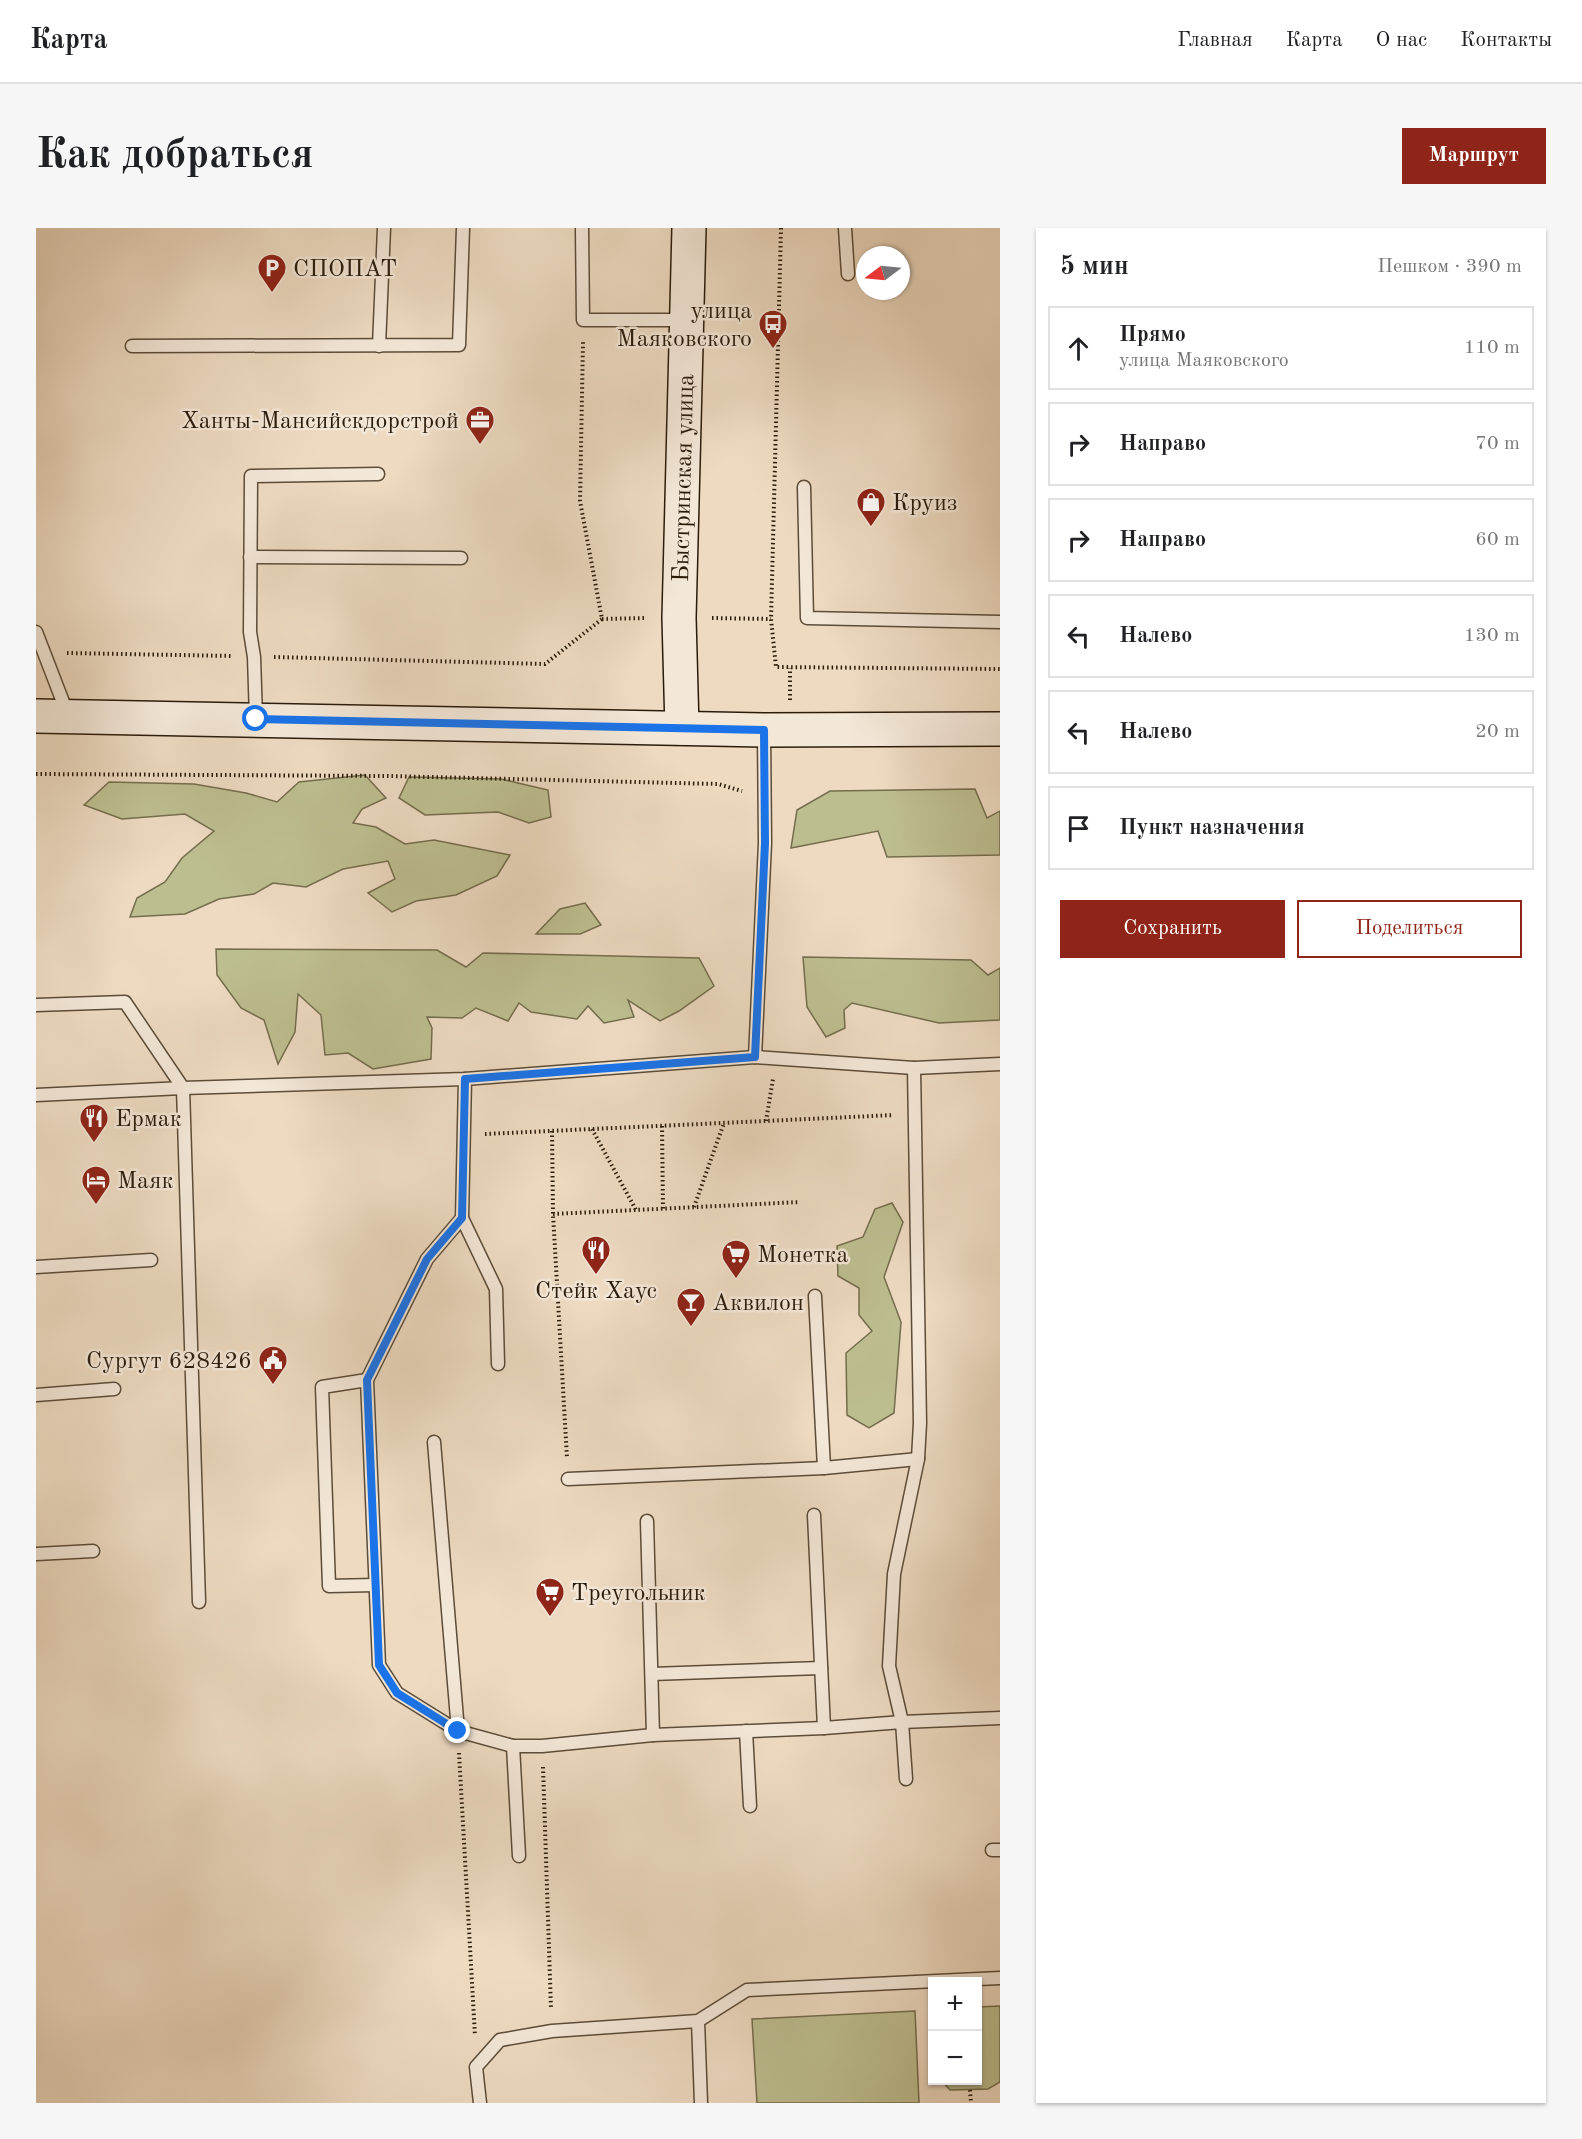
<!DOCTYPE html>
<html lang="ru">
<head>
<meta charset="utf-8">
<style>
  :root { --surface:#fff; --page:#f6f6f6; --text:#202124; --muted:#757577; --line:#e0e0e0; --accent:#8f2418 }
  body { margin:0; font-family:"Old Standard TT",serif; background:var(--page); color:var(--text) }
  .controls { position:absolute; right:18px; bottom:18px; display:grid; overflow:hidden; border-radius:0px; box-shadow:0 2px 4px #0004 }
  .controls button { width:54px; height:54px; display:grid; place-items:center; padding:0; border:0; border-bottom:2px solid var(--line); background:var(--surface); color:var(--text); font:30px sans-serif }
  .compass { position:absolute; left:820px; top:18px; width:54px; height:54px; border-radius:50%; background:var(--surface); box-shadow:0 2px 4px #0004; rotate:254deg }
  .stop { position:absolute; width:18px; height:18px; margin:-14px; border:4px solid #1a73e8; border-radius:50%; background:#fff }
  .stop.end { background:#1a73e8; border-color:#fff; box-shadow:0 2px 6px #0008 }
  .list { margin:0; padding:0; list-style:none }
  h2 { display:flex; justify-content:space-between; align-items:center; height:78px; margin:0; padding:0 24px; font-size:26px }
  h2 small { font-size:20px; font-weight:400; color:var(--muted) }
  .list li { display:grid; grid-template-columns:39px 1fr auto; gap:18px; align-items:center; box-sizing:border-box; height:84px; margin:0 12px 12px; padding:0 12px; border:2px solid var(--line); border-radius:0px }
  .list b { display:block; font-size:22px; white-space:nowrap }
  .list p { margin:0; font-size:20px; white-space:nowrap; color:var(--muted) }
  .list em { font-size:20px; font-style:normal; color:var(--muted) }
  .actions { display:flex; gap:12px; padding:18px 24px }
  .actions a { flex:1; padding:14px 0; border:2px solid var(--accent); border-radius:0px; text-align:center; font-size:21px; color:var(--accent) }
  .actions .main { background:var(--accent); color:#fff }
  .icon { flex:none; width:33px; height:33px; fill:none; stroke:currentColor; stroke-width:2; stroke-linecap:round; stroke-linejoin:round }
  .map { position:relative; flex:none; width:964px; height:1875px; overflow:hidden; border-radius:0px }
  header { display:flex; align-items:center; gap:36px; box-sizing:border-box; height:84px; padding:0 30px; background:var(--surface); border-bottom:2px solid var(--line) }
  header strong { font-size:28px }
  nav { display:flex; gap:33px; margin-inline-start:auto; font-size:21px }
  .intro { display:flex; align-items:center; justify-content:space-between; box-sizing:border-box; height:144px; padding:0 36px }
  h1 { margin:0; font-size:42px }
  .button { padding:15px 27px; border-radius:0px; background:var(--accent); color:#fff; font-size:21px; font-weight:700 }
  main { display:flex; gap:36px; padding:0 36px }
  aside { flex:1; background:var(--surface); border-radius:0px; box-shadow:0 2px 4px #0004 }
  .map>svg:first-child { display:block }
</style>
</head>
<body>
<header>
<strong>Карта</strong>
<nav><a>Главная</a><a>Карта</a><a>О нас</a><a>Контакты</a></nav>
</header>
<div class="intro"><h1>Как добраться</h1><a class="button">Маршрут</a></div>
<main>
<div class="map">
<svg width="964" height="1875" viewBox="0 0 964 1875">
  <rect width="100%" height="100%" fill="#eddac1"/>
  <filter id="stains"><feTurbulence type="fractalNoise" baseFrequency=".00333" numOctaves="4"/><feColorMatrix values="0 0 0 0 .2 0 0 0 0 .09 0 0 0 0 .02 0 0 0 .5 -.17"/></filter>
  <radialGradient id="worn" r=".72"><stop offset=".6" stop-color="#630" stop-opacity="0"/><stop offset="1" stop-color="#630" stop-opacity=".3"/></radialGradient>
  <g fill="#bdbe90" stroke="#746d4d" stroke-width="1.5">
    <polygon points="329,547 350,570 326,581 317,595 340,599 369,616 398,612 474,627 461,648 420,667 380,673 356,684 332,665 359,651 352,633 307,641 270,659 237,655 218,666 183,671 149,686 94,689 101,670 129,654 146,630 178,603 149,586 86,591 48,577 73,554 158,556 210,565 241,574 263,554"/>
    <polygon points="373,549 465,551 512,562 515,589 493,595 462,584 389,587 363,570"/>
    <polygon points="939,561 951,590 964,583 964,627 851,629 842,603 755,620 761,582 794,563"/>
    <polygon points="549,675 565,697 544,706 500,706 524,681"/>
    <polygon points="180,721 401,722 430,739 447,725 663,730 678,758 643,783 624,793 592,772 598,789 568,795 552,778 541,791 495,784 483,775 472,793 440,780 426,790 391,789 396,800 395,831 337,841 312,825 289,827 285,787 262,766 259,804 242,836 228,792 205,780 181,747"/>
    <polygon points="767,729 935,732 952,747 964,740 964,792 903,795 816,775 808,782 809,800 790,809 771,779"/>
    <polygon points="856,975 867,994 848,1049 865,1094 858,1185 833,1200 811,1187 810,1125 836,1103 823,1087 823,1060 802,1048 801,1018 827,1009 839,981"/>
    <polygon points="964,1778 964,1854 952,1861 914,1862 906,1853 942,1852 943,1819 942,1779"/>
    <polygon points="879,1783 883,1875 721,1875 716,1791"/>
  </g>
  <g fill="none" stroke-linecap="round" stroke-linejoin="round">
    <g stroke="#5c4c38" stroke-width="15">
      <g id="service">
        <polyline points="546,0 547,92 650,92"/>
        <polyline points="809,0 812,46"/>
        <polyline points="96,118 423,117 427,0"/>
        <polyline points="343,118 348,0"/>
        <polyline points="768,259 771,390 964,394"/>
        <polyline points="214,329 425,330"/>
        <polyline points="0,404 32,487"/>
        <polyline points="220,490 218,429 214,404 215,248 342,246"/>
        <polyline points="0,777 89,774 147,860 163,1374"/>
        <polyline points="719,829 729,615 728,503"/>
        <polyline points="429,851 426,990 391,1031 331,1152 343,1437 361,1465 422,1503 477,1518 506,1518 617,1507 788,1500 866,1494 964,1490"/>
        <polyline points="0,867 147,860 429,851 719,829 878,840 964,836"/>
        <polyline points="426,990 460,1061 462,1136"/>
        <polyline points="0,1039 115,1032"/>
        <polyline points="779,1068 788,1240"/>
        <polyline points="331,1152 286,1159 293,1358 339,1357"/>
        <polyline points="0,1167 78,1161"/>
        <polyline points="398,1214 422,1503"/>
        <polyline points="532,1251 788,1240 882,1231"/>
        <polyline points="778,1287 788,1500"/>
        <polyline points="611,1293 617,1507"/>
        <polyline points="0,1326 57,1323"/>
        <polyline points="616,1446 785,1440"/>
        <polyline points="710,1503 714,1578"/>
        <polyline points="477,1518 483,1628"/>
        <polyline points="870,1551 866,1494 853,1438 858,1346 882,1231 884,1195 878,840"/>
        <polyline points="956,1622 964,1622"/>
        <polyline points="662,1793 665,1875"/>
        <polyline points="444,1875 440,1839 464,1812 516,1803 662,1793 711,1762 964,1750"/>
      </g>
    </g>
    <g stroke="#2b1c0a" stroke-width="36">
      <g id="secondary">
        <polyline points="0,488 728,502 964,501"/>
        <path id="s1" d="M646,500L643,390L653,0"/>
      </g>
    </g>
    <g stroke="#2b1c0a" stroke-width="4" stroke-dasharray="1.5 3" stroke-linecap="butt">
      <polyline points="745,0 735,391 740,439 964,441"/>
      <polyline points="676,390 735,391"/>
      <polyline points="566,391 611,390"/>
      <polyline points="31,425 197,428"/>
      <polyline points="238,429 509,436 566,391 544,273 547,114"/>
      <polyline points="754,472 754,440"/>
      <polyline points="0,546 352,548 682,556 706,563"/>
      <polyline points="730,893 737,851"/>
      <polyline points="626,898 627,981"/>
      <polyline points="556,901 600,982"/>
      <polyline points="516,903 517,986 531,1230"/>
      <polyline points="449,906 858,887"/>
      <polyline points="658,979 688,895"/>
      <polyline points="517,986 764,974"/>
      <polyline points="423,1525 439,1808"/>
      <polyline points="507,1539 515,1781"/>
      <polyline points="934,1862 935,1875"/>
    </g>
    <use href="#service" stroke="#f3e7d7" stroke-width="12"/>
    <use href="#secondary" stroke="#f3e7d7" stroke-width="33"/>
  </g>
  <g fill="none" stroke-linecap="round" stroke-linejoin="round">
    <polyline stroke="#1a73e8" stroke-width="8" points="220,491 728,502 729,615 719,829 429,851 426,990 391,1031 331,1152 343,1437 361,1465 422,1503"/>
  </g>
  <defs>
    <g id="parking-pin" transform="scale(1.5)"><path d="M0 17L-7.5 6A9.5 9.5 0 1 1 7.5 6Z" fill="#8f2418" stroke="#f3e7d7"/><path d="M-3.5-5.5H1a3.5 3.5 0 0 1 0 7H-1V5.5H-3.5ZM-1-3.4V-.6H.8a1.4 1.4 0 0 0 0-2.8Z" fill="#fff"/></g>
    <g id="bus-pin" transform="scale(1.5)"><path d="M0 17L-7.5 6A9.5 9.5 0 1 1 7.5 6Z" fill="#8f2418" stroke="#f3e7d7"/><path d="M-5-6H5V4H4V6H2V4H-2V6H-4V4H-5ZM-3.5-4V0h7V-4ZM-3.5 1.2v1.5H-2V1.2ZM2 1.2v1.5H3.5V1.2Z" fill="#fff"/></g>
    <g id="office-pin" transform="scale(1.5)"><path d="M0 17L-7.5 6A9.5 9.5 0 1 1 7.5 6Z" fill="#8f2418" stroke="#f3e7d7"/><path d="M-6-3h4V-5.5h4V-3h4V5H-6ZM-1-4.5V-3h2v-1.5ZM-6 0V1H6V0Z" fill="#fff"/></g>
    <g id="shop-pin" transform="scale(1.5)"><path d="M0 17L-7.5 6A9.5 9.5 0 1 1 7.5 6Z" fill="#8f2418" stroke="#f3e7d7"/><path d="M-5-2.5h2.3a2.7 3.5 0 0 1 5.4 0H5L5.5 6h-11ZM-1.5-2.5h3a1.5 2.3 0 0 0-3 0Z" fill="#fff"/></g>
    <g id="restaurant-pin" transform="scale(1.5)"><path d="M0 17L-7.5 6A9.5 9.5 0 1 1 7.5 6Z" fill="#8f2418" stroke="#f3e7d7"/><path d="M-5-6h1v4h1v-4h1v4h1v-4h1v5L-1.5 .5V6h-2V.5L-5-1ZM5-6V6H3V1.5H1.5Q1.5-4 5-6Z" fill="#fff"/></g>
    <g id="hotel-pin" transform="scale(1.5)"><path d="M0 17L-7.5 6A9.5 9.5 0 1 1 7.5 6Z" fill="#8f2418" stroke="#f3e7d7"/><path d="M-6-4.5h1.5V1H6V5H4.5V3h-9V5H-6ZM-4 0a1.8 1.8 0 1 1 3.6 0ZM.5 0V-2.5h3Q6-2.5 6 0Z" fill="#fff"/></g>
    <g id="supermarket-pin" transform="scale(1.5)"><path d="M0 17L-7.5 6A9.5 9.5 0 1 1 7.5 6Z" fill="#8f2418" stroke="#f3e7d7"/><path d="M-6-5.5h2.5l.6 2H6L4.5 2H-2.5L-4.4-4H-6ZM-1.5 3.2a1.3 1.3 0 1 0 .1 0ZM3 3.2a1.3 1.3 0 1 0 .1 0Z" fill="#fff"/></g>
    <g id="bar-pin" transform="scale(1.5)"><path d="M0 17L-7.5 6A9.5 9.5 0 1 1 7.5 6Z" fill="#8f2418" stroke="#f3e7d7"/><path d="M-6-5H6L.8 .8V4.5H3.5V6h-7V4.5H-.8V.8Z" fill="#fff"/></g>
    <g id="civic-pin" transform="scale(1.5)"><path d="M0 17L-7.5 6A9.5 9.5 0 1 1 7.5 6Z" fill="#8f2418" stroke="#f3e7d7"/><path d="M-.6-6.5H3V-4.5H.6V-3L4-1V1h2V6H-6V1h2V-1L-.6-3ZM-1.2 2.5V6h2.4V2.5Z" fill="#fff"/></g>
  </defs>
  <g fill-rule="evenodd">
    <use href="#parking-pin" x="236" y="40"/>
    <use href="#bus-pin" x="737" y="96"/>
    <use href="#office-pin" x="444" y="192"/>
    <use href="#shop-pin" x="835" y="274"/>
    <use href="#restaurant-pin" x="58" y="890"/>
    <use href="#hotel-pin" x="60" y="952"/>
    <use href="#restaurant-pin" x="560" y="1022"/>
    <use href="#supermarket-pin" x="700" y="1026"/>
    <use href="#bar-pin" x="655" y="1074"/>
    <use href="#civic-pin" x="237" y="1132"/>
    <use href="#supermarket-pin" x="514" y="1364"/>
  </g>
  <g text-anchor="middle" stroke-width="5" stroke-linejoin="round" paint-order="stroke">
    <g font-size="24" fill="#2b1c0a" stroke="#f3e7d7" text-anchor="start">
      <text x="257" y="48">СПОПАТ</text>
      <text x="716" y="90" text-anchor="end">улица<tspan x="716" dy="28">Маяковского</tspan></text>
      <text x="423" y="200" text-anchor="end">Ханты-Мансийскдорстрой</text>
      <text x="856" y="282">Круиз</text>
      <text x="79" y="898">Ермак</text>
      <text x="81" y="960">Маяк</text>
      <text x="721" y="1034">Монетка</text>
      <text x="560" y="1070" text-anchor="middle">Стейк Хаус</text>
      <text x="676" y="1082">Аквилон</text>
      <text x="216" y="1140" text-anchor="end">Сургут 628426</text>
      <text x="535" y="1372">Треугольник</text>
    </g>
    <g font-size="24" fill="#2b1c0a" stroke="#f3e7d7">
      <text dy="8" stroke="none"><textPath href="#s1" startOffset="250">Быстринская улица</textPath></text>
    </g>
  </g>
  <rect width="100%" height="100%" filter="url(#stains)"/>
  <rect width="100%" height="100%" fill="url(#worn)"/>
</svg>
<div class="controls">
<button>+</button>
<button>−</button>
</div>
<svg class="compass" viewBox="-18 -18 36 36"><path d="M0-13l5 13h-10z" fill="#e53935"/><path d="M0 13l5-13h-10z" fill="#757577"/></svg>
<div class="stop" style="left:220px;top:491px"></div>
<div class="stop end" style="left:422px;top:1503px"></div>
</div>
<aside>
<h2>5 мин<small>Пешком · 390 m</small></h2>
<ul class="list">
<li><svg class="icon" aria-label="ahead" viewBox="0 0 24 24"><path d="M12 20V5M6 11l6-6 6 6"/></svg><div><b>Прямо</b><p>улица Маяковского</p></div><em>110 m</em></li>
<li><svg class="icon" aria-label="right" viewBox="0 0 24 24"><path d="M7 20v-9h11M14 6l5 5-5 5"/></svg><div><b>Направо</b></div><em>70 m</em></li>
<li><svg class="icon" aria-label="right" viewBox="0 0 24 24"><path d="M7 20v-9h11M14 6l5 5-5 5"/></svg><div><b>Направо</b></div><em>60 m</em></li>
<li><svg class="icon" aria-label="left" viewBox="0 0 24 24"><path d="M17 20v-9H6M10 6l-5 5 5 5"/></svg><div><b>Налево</b></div><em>130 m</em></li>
<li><svg class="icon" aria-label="left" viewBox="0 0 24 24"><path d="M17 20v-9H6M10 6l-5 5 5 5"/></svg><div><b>Налево</b></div><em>20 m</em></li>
<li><svg class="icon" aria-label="arrive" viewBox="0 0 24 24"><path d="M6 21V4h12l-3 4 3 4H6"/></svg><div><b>Пункт назначения</b></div></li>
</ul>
<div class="actions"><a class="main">Сохранить</a><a>Поделиться</a></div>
</aside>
</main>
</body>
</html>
